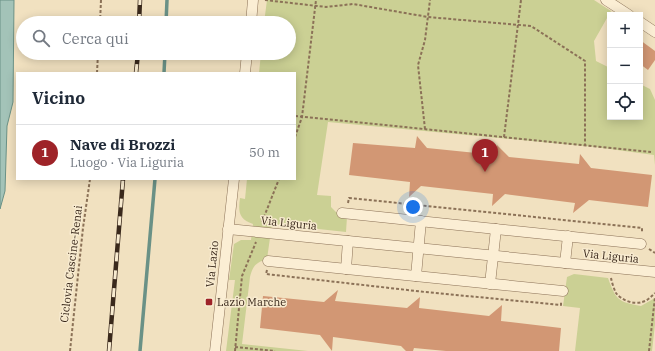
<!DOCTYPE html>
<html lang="it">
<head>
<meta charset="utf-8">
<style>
  :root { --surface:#fff; --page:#f2f2f3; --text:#1f2937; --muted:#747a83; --line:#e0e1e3; --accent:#9e2328 }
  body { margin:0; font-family:"IBM Plex Serif",serif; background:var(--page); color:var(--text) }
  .controls { position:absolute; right:12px; top:12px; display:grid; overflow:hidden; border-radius:0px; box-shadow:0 2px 10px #0003 }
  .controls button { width:36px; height:36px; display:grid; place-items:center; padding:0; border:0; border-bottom:1px solid var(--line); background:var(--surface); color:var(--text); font:20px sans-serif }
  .you { position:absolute; left:413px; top:207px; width:14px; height:14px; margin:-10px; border:3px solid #fff; border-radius:50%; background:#1a73e8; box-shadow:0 0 0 6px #1a73e833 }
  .badge { display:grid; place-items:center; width:26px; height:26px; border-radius:50%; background:var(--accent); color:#fff; font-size:13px; font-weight:700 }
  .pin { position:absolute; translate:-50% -33px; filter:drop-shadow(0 1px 2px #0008) }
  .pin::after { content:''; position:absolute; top:21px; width:14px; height:12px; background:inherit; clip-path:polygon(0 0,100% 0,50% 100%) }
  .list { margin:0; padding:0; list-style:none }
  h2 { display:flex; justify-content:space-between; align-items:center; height:52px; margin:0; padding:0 16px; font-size:17px }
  h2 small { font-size:13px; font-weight:400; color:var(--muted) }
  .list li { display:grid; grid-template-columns:26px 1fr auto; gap:12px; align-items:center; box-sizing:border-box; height:56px; padding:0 16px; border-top:1px solid var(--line) }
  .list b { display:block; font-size:15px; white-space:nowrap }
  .list p { margin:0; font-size:13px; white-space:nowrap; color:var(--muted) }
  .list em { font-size:13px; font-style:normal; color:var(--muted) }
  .icon { flex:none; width:22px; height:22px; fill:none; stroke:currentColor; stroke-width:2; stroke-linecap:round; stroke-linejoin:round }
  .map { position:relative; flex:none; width:655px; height:351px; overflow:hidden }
  .search { position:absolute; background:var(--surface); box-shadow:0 2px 10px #0003; left:16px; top:16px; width:280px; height:44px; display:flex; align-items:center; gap:10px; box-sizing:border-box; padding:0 14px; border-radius:22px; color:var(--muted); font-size:15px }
  .panel { position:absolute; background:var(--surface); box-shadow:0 2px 10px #0003; left:16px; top:72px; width:280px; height:108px; border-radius:0px }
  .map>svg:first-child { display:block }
</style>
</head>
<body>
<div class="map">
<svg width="655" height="351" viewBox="0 0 655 351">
  <rect width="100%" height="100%" fill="#f1e1c0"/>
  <g fill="#cbd094">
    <path d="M267,0H594L611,11L594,41L596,61L610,68V117H640V84L650,89L655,100V165L654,155L595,147L328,122L317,195L331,196V207L337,213L347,217L346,232L272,224L267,259C255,263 253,266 250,277L242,344L308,351H226L235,280H229L234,244L241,240H251L253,224C239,219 238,212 240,198L245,199L247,179H295V73H259L261,53H289V23H264Z"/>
    <path d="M574,274L608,278C616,300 618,302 641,306L655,298V324L652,351H575L580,308L563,306L567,277Z"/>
  </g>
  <polygon fill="#a3c3b8" stroke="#6a9186" points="0,0 14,0 13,102 7,126 5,191 0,209"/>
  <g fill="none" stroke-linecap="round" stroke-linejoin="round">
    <g stroke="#6a9186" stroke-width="3.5">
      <polyline points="166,23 167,0"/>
      <polyline points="164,73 165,53"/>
      <polyline points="140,351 155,179"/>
    </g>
  </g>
  <g fill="#d29774">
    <polygon points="640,40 655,51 655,60 648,70 640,64"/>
    <polygon points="417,136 427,148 496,155 497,145 509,157 579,164 580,154 591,168 652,175 648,207 589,200 573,213 575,203 505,194 492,206 493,194 421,186 409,197 410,182 349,175 353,143 415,148"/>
    <polygon points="338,290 335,301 407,308 420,297 419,308 489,316 502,305 501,321 561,328 559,351 446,351 414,348 413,351 406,351 401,346 333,337 332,351 320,335 260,328 263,296 324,302"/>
  </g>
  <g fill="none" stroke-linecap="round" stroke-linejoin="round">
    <g stroke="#8b7157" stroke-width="11">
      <g id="street">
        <polyline points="606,0 629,15"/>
        <polyline points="640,22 655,32"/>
        <polyline points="251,23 253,0"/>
        <polyline points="245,73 247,53"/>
        <polyline points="342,213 641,244"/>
        <polyline points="228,229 655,272"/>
        <polyline points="268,261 563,291"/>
        <polyline points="565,263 568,236"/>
        <polyline points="346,269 348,241"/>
        <polyline points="416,276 421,221"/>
        <polyline points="490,284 496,229"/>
        <polyline points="215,351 234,179"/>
      </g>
    </g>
    <g stroke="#8b7157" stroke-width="2" stroke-dasharray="3 2" stroke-linecap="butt">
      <polyline points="265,0 326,7 353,4 428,17 531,26 585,61 585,145"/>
      <polyline points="100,23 101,0"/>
      <polyline points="97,73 98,53"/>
      <polyline points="295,116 651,152"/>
      <polyline points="425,129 418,65 425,40 430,0"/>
      <polyline points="295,137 302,117 316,0"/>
      <polyline points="504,137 521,0"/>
      <polyline points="348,203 349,198 642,228 642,233"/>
      <polyline points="262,222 279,179"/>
      <polyline points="649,249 655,253"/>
      <polyline points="267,270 266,274 425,292 561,305 561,302"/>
      <path d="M611,278C612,283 614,289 616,293C621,300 634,305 642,302C647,301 651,297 655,293"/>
      <polyline points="235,347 275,351"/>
      <polyline points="70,351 83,228 90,179"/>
      <polyline points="235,351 242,276 256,242"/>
      <polyline points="649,351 655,297"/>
    </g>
    <use href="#street" stroke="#fbeed4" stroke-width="10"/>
    <g stroke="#3a291c" stroke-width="4.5">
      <g id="rail">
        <polyline points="139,23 140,0"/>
        <polyline points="136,73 138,53"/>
        <polyline points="109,351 123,179"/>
      </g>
    </g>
    <use href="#rail" stroke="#f8ebd0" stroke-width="3" stroke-dasharray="9" stroke-linecap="butt"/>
  </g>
  <rect fill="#9e2328" stroke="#f8ebd0" stroke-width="1.5" x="205" y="298" width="8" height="8" rx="2"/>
  <g text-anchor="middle" stroke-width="3" stroke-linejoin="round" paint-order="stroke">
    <g font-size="11" fill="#3a291c" stroke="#f8ebd0">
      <text transform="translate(289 223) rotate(6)" y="4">Via Liguria</text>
      <text transform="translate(611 256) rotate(6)" y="4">Via Liguria</text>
      <text transform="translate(71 264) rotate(-83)" y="4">Ciclovia Cascine-Renai</text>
      <text transform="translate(212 264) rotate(-84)" y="4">Via Lazio</text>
    </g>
    <g font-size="11" fill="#3a291c" stroke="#f8ebd0" text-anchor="start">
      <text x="217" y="306">Lazio Marche</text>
    </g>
  </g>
</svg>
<div class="controls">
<button>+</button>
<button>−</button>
<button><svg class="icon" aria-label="locate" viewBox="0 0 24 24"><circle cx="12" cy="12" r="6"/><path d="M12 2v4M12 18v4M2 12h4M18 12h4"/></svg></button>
</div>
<div class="you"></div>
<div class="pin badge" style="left:485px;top:172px">1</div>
<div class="search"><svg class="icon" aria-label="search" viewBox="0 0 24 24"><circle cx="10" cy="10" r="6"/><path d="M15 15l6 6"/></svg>Cerca qui</div>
<section class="panel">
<h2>Vicino<small></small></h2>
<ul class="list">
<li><span class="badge">1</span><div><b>Nave di Brozzi</b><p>Luogo · Via Liguria</p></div><em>50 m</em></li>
</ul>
</section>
</div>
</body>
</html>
